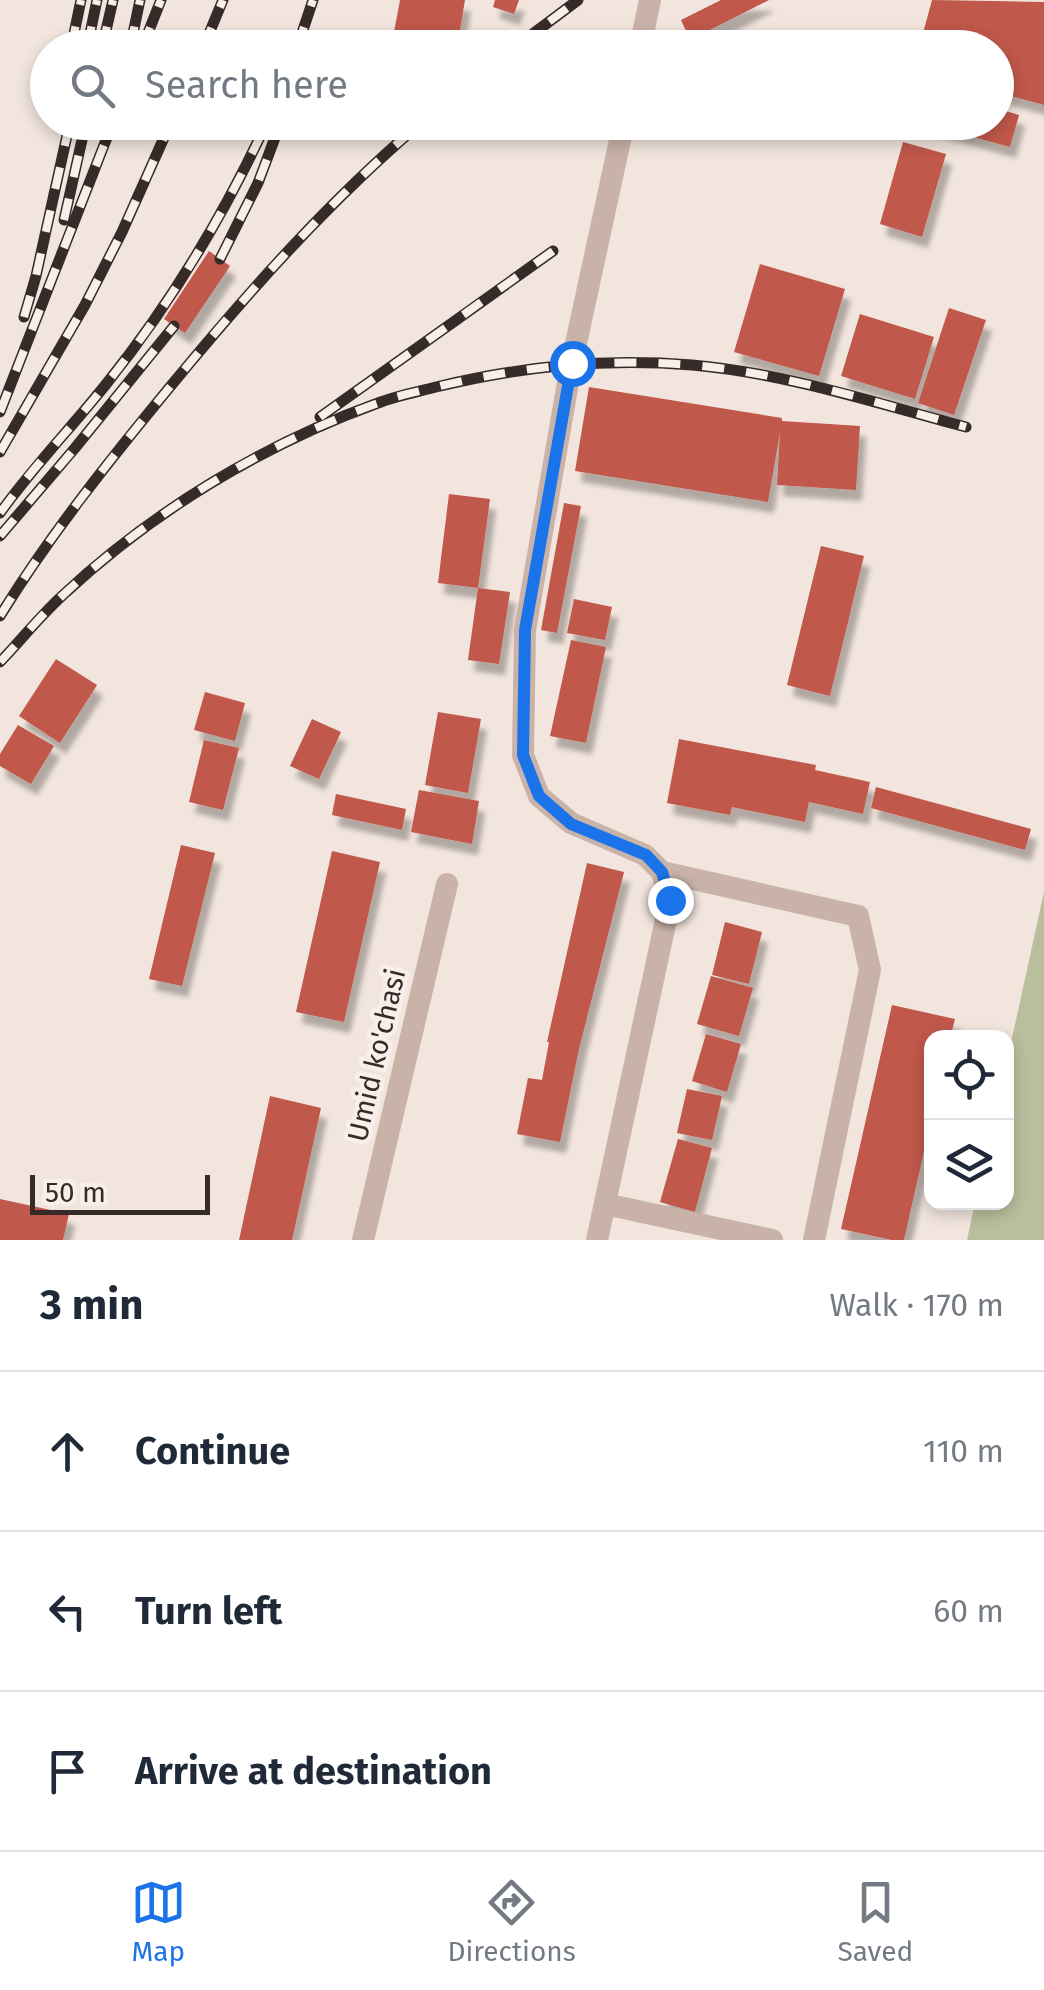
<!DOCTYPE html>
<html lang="en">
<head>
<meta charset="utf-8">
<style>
  :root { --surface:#fff; --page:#f6f6f7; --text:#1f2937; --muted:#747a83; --line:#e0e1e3; --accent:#1a73e8 }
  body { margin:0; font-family:"Fira Sans",sans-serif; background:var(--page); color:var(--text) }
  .controls { position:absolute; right:30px; bottom:30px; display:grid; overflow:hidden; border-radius:20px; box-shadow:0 5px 15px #0003 }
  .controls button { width:90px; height:90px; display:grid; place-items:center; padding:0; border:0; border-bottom:2px solid var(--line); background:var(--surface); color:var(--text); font:50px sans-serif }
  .scale { position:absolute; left:30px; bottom:25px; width:180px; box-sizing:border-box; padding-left:10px; border:5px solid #362b29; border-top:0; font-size:28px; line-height:35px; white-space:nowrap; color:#362b29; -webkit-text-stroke:8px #f9efe9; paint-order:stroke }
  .stop { position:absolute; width:30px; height:30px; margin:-22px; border:8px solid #1a73e8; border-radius:50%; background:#fff }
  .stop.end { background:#1a73e8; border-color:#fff; box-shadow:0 2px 10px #0008 }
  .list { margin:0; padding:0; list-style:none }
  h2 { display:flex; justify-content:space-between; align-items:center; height:130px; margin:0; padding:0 40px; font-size:42px }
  h2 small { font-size:32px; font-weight:400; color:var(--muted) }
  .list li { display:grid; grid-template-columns:65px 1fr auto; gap:30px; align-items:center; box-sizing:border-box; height:160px; padding:0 40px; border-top:2px solid var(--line) }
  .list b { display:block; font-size:38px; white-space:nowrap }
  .list em { font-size:32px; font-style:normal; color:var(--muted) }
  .icon { flex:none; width:55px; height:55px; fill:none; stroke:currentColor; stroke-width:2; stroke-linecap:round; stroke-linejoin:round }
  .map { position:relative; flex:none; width:1044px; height:1240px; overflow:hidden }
  .search { position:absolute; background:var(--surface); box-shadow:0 5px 15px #0003; left:30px; right:30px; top:30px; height:110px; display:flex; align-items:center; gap:25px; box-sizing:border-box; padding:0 35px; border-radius:55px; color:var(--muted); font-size:38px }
  .sheet { height:610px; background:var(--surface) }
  nav { display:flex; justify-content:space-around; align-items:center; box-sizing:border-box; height:140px; border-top:2px solid var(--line); background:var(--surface); font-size:28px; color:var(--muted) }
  nav a { display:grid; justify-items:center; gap:5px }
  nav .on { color:var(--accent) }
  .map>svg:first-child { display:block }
</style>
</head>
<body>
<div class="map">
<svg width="1044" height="1240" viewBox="0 0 1044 1240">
  <defs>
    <filter id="shadow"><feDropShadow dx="6" dy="11" stdDeviation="2.5" flood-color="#0004"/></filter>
  </defs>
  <rect width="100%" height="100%" fill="#f1e5dd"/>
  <polygon fill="#b9bf9d" points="1044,892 1044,1240 967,1240 975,1203 1006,1202 1007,1061"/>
  <g fill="#c0584b" filter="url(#shadow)">
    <polygon points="400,0 465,0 457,48 391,48"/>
    <polygon points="495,0 519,0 514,14 493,7"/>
    <polygon points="721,0 769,0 690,40 681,20"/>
    <polygon points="932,0 1044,2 1044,105 996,92 996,48 919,48"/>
    <polygon points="996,108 1019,115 1010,147 926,124 996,122"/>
    <polygon points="903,142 946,154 922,237 880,224"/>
    <polygon points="209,251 230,266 185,333 164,319"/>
    <polygon points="760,264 845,289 819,376 734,352"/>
    <polygon points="949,308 986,320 954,415 918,403"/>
    <polygon points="860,314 934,337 915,399 841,376"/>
    <polygon points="589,387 782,418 782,421 860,426 856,490 777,485 780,432 768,502 575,471"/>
    <polygon points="449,494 490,499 478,588 438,583"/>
    <polygon points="564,503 581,506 557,633 541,630"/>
    <polygon points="821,546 864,556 830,696 787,685"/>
    <polygon points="478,588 510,592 499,664 468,660"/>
    <polygon points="574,599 612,607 605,640 567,633"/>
    <polygon points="571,640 606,647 586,743 550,736"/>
    <polygon points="56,659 97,685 60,743 19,716"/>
    <polygon points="205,692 245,703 235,741 194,730"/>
    <polygon points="438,712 481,719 468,793 425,785"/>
    <polygon points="312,719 341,732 319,779 290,766"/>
    <polygon points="18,725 54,746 31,784 0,766 0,754"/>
    <polygon points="679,739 816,765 815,770 870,782 863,814 809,802 805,822 732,807 730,815 667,803"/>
    <polygon points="204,740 239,748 223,810 189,802"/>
    <polygon points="876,787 1031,829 1025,850 871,808"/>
    <polygon points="419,790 479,801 472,844 411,832"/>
    <polygon points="336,794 406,809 402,830 332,815"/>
    <polygon points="181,845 215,853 182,986 149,979"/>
    <polygon points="332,851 380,862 344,1022 296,1012"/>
    <polygon points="587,863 624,872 579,1049 560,1142 517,1134 528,1078 542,1080 549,1042 547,1042"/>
    <polygon points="725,922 762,932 749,984 712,975"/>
    <polygon points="711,976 753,988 739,1036 697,1024"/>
    <polygon points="892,1005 955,1019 950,1038 931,1038 931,1120 904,1240 892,1240 841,1229"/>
    <polygon points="706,1034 741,1044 727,1092 692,1081"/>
    <polygon points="687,1089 722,1096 712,1140 677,1133"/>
    <polygon points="270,1096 321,1108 292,1240 239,1240"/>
    <polygon points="678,1139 712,1148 695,1212 660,1202"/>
    <polygon points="0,1199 69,1214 63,1240 0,1240"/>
  </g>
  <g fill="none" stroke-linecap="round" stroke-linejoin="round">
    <g stroke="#c9b3a9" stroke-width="22">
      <polyline points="640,48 650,0"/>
      <polyline points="662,872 858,916 870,970 814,1240"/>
      <polyline points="605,1204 772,1240"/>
      <polyline points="363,1240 447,884"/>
      <polyline points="597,1240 670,901 662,872 645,855 571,823 539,796 523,755 525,630 570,371 624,122"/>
    </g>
    <g stroke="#362b29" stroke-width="11">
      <g id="rail">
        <polyline points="71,48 81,0"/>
        <polyline points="87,48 97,0"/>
        <polyline points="102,48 113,0"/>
        <polyline points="130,48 140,0"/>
        <polyline points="142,48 161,0"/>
        <polyline points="203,48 223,0"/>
        <polyline points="297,48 313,0"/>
        <polyline points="514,48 578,0"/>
        <polyline points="64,220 86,122"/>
        <polyline points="220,259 258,183 279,127"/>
        <polyline points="24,317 36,276 70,122"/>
        <polyline points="0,412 113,122"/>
        <polyline points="320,417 553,251"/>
        <polyline points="0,452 85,305 122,232 171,122"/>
        <path d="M0,513C33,467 72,427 107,383C171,303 224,215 267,122"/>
        <polyline points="0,536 75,448 174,326"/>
        <path d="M0,616C51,533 112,457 174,382C250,290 330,200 422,122"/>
        <path d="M0,662C21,640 40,616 63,595C153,511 262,445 378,403C396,396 417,392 436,387C524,366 602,358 692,365C785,373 876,403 966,427"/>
      </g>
    </g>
    <use href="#rail" stroke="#f9efe9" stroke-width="8" stroke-dasharray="22" stroke-linecap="butt"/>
  </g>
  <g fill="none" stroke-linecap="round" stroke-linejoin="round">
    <polyline stroke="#1a73e8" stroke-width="12" points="572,363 525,630 523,755 539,796 571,824 646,855 662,872 670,900"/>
  </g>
  <g text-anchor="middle" stroke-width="9" stroke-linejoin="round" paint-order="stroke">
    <g font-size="28" fill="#362b29" stroke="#f9efe9">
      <text transform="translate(376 1055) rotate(-77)" y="10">Umid ko'chasi</text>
    </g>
  </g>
</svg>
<div class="controls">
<button><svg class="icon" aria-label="locate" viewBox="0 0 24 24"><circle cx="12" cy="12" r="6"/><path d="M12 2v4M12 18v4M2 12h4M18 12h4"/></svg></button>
<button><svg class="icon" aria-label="layers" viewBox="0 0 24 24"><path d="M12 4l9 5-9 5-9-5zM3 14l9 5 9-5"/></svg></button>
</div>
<div class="scale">50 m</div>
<div class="stop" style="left:572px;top:363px"></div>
<div class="stop end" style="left:670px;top:900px"></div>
<div class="search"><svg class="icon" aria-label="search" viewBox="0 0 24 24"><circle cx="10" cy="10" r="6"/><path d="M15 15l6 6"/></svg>Search here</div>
</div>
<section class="sheet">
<h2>3 min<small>Walk · 170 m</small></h2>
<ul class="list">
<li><svg class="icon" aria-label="ahead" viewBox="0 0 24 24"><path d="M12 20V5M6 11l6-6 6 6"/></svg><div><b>Continue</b></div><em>110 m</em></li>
<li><svg class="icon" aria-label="left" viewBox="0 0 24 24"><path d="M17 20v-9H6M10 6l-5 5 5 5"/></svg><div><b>Turn left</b></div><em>60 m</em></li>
<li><svg class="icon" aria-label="arrive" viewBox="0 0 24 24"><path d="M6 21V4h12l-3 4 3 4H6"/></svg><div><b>Arrive at destination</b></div></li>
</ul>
</section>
<nav>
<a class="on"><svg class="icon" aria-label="map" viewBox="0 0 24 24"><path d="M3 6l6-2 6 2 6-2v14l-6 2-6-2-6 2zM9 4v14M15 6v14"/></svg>Map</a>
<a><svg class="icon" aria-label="directions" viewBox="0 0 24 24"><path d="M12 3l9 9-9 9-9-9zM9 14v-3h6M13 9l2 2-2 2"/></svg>Directions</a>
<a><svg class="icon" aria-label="saved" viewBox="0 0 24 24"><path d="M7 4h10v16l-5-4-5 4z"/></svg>Saved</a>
</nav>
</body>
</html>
